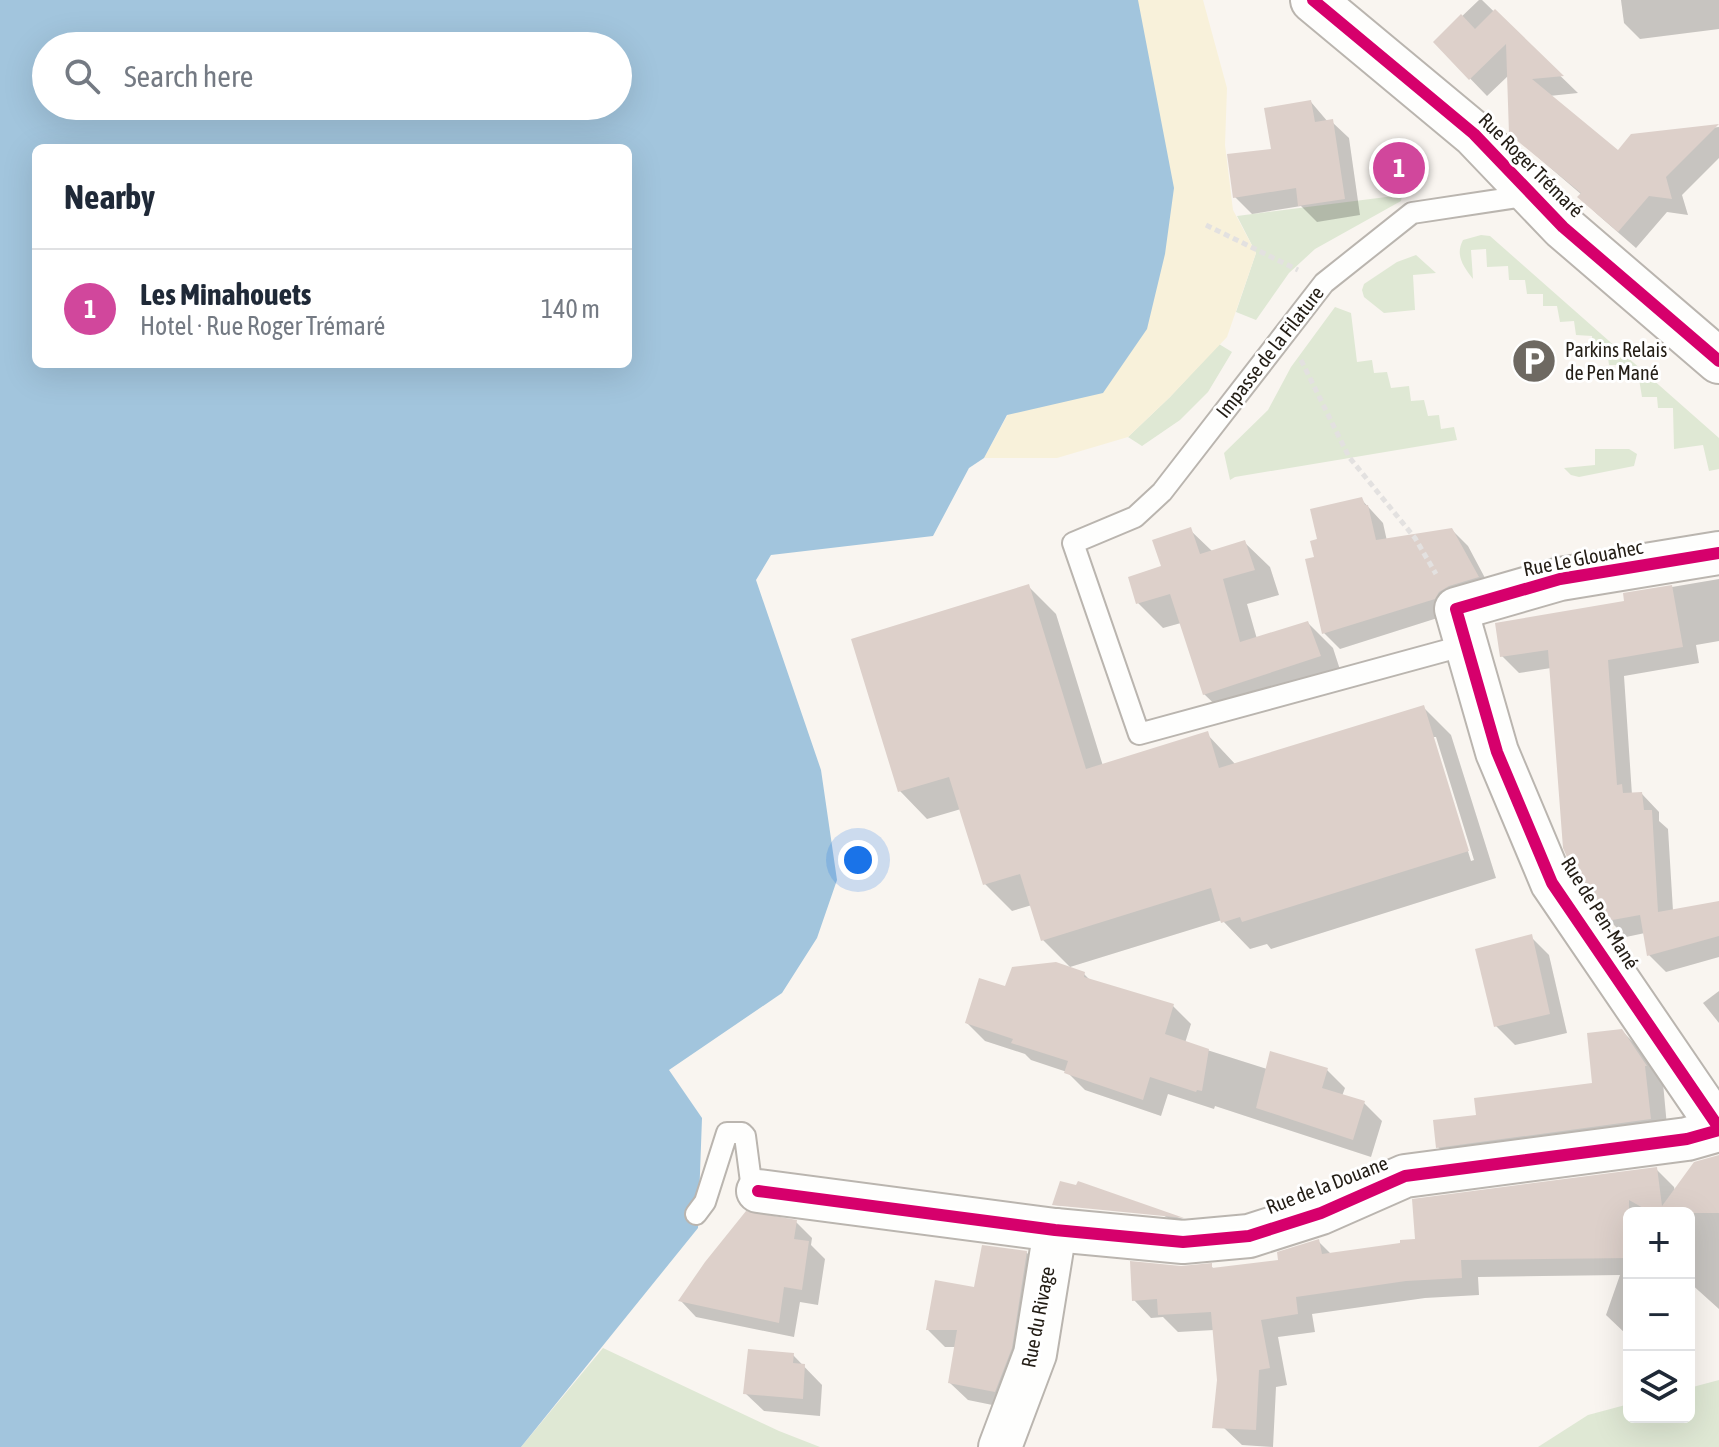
<!DOCTYPE html>
<html lang="en">
<head>
<meta charset="utf-8">
<style>
  :root { --surface:#fff; --page:#f6f6f7; --text:#1f2937; --muted:#747a83; --line:#e0e1e3; --accent:#0b8043 }
  body { margin:0; font-family:"Asap Condensed",sans-serif; background:var(--page); color:var(--text) }
  .controls { position:absolute; right:24px; bottom:24px; display:grid; overflow:hidden; border-radius:12px; box-shadow:0 8px 32px #0002 }
  .controls button { width:72px; height:72px; display:grid; place-items:center; padding:0; border:0; border-bottom:2px solid var(--line); background:var(--surface); color:var(--text); font:40px sans-serif }
  .you { position:absolute; left:858px; top:860px; width:28px; height:28px; margin:-20px; border:6px solid #fff; border-radius:50%; background:#1a73e8; box-shadow:0 0 0 12px #1a73e833 }
  .badge { display:grid; place-items:center; width:52px; height:52px; border-radius:50%; background:var(--accent); color:#fff; font-size:26px; font-weight:700 }
  .pin { position:absolute; translate:-50% -50%; border:4px solid #fff; box-shadow:0 2px 8px #0006 }
  .list { margin:0; padding:0; list-style:none }
  h2 { display:flex; justify-content:space-between; align-items:center; height:104px; margin:0; padding:0 32px; font-size:34px }
  h2 small { font-size:26px; font-weight:400; color:var(--muted) }
  .list li { display:grid; grid-template-columns:52px 1fr auto; gap:24px; align-items:center; box-sizing:border-box; height:120px; padding:0 32px; border-top:2px solid var(--line) }
  .list b { display:block; font-size:30px; white-space:nowrap }
  .list p { margin:0; font-size:26px; white-space:nowrap; color:var(--muted) }
  .list em { font-size:26px; font-style:normal; color:var(--muted) }
  .icon { flex:none; width:44px; height:44px; fill:none; stroke:currentColor; stroke-width:2; stroke-linecap:round; stroke-linejoin:round }
  .map { position:relative; flex:none; width:1719px; height:1447px; overflow:hidden }
  .search { position:absolute; background:var(--surface); box-shadow:0 8px 32px #0002; left:32px; top:32px; width:600px; height:88px; display:flex; align-items:center; gap:20px; box-sizing:border-box; padding:0 28px; border-radius:44px; color:var(--muted); font-size:30px }
  .panel { position:absolute; background:var(--surface); box-shadow:0 8px 32px #0002; left:32px; top:144px; width:600px; height:224px; border-radius:12px }
  .map>svg:first-child { display:block }
</style>
</head>
<body>
<div class="map">
<svg width="1719" height="1447" viewBox="0 0 1719 1447">
  <rect width="100%" height="100%" fill="#f9f5f0"/>
  <g fill="#dfe8d4">
    <polygon points="1402,195 1401,201 1315,249 1289,273 1256,320 1236,312 1256,253 1237,216"/>
    <path d="M1481,235L1490,236L1719,438V469L1709,471L1703,445L1674,449L1673,408H1658L1657,397H1642L1639,379L1626,380L1624,365H1609L1607,350L1593,351L1592,336L1576,335L1574,321L1560,322L1557,306H1543V294H1527L1525,280H1509L1508,266L1487,267L1486,249L1471,250L1473,279C1463,266 1455,255 1463,240Z"/>
    <polygon points="1416,255 1436,273 1413,275 1415,310 1384,313 1364,297 1362,290 1364,284 1397,262"/>
    <polygon points="1335,307 1351,313 1357,362 1372,360 1374,373 1387,372 1391,388 1409,386 1411,401 1424,400 1428,416 1439,415 1441,429 1454,427 1457,440 1235,477 1230,480 1224,453 1268,410 1291,367"/>
    <polygon points="1219,344 1232,352 1208,392 1180,420 1142,446 1128,437 1170,397"/>
    <polygon points="1595,449 1629,449 1637,454 1634,466 1579,477 1571,475 1564,468 1595,465"/>
    <polygon points="603,1348 779,1431 820,1447 521,1447"/>
    <polygon points="1719,1380 1719,1447 1538,1447 1588,1415 1629,1404 1629,1417 1689,1417 1689,1388"/>
  </g>
  <polygon fill="#f8f1da" points="1063,0 1203,0 1227,88 1225,145 1233,210 1256,253 1227,337 1170,397 1128,437 1057,458 984,458 1031,372"/>
  <path fill="#a2c5dd" fill-rule="evenodd" d="M0,0H1138L1174,188L1165,254L1147,329L1103,393L1007,415L984,458L969,468L933,536L771,555L756,580L821,770L837,880L817,938L782,993L669,1070L702,1118L698,1228L521,1447H0ZM46,46H618V106H46ZM36,148H628V364H36Z"/>
  <g fill="#0003" fill-rule="evenodd">
    <polygon points="1479,0 1482,0 1578,93 1549,96 1618,153 1632,136 1719,127 1719,158 1682,195 1688,215 1667,212 1636,248 1597,214 1580,197 1582,195 1511,134 1509,75 1487,96 1435,42"/>
    <polygon points="1621,0 1719,0 1719,29 1640,39 1624,23"/>
    <polygon points="1311,102 1328,122 1332,122 1349,138 1360,215 1317,222 1301,206 1252,214 1235,197"/>
    <polygon points="1361,499 1383,523 1387,541 1452,530 1468,546 1493,593 1450,614 1340,649 1324,633 1316,558 1319,540"/>
    <polygon points="1190,530 1213,552 1244,542 1270,567 1279,595 1247,604 1257,639 1308,623 1333,648 1344,682 1230,719 1204,694 1181,623 1163,628 1138,603"/>
    <polygon points="1719,579 1719,641 1696,645 1699,663 1624,676 1632,795 1642,794 1659,812 1659,821 1668,829 1673,911 1719,906 1719,957 1666,972 1649,955 1645,933 1626,937 1608,919 1551,668 1519,673 1502,656 1626,603 1625,595"/>
    <path d="M1028,586L1056,614L1103,766L1207,734L1236,765L1423,707L1451,735L1496,878L1271,949L1267,944L1250,949L1222,920L1070,967L1043,940L1032,905L1012,911L985,884L961,809L927,819L900,791ZM1432,737H1436L1474,860L1471,861Z"/>
    <polygon points="1531,937 1549,955 1567,1033 1515,1045 1496,1026"/>
    <polygon points="1084,974 1091,981 1173,1006 1191,1024 1185,1043 1267,1069 1327,1070 1345,1088 1342,1096 1364,1103 1382,1121 1371,1157 1215,1106 1214,1109 1168,1094 1161,1116 1085,1090 1067,1072 1031,1060 1025,1054 985,1041 967,1023 1006,988"/>
    <polygon points="1719,991 1719,1023 1703,1003"/>
    <polygon points="1622,1031 1640,1049 1663,1083 1668,1137 1456,1165 1438,1147 1478,1117 1594,1084"/>
    <polygon points="1656,1169 1674,1187 1675,1192 1719,1197 1719,1309 1689,1282 1689,1213 1629,1213 1627,1335 1606,1315 1620,1275 1478,1277 1479,1295 1425,1298 1312,1314 1315,1332 1278,1337 1287,1385 1276,1387 1273,1447 1242,1445 1224,1428 1214,1330 1178,1332 1163,1317 1151,1318 1134,1300 1181,1268 1211,1266 1215,1270 1280,1261 1318,1241 1331,1254 1418,1241"/>
    <polygon points="1079,1183 1183,1219 1189,1225 1063,1213 1057,1208 1168,1218 1159,1213 1054,1205 1061,1184 1078,1188"/>
    <polygon points="796,1222 812,1238 811,1245 825,1259 818,1305 800,1302 794,1337 696,1317 681,1301"/>
    <polygon points="1026,1252 1044,1270 1012,1409 968,1400 950,1383 956,1347 945,1347 928,1330 976,1289"/>
    <polygon points="793,1355 822,1385 820,1416 764,1411 745,1393"/>
  </g>
  <g fill="#ddd0ca">
    <polygon points="1495,9 1564,76 1532,79 1618,150 1631,134 1719,124 1666,177 1672,199 1649,196 1618,232 1577,197 1581,193 1509,134 1506,44 1469,80 1433,42 1461,14 1475,29"/>
    <polygon points="1311,100 1315,122 1333,119 1345,199 1298,206 1296,188 1233,198 1227,154 1271,149 1264,108"/>
    <polygon points="1362,497 1365,505 1368,505 1376,540 1452,528 1479,577 1449,586 1439,592 1435,599 1322,634 1305,559 1314,557 1310,541 1317,539 1310,509"/>
    <polygon points="1191,527 1200,554 1245,540 1255,570 1223,579 1240,642 1308,621 1321,656 1203,695 1170,594 1136,604 1128,577 1161,566 1152,540"/>
    <polygon points="1029,584 1086,769 1208,731 1219,768 1424,705 1469,851 1242,922 1240,917 1221,923 1211,888 1041,941 1020,874 983,885 949,777 898,792 851,639"/>
    <polygon points="1672,585 1683,647 1608,660 1617,785 1622,784 1623,793 1642,792 1644,810 1652,810 1658,912 1719,901 1719,936 1647,956 1640,915 1607,921 1573,871 1563,848 1548,650 1500,657 1495,623 1624,601 1623,593"/>
    <polygon points="1532,934 1550,1014 1494,1027 1475,949"/>
    <polygon points="1056,962 1085,972 1084,977 1174,1004 1165,1034 1209,1049 1202,1091 1197,1090 1196,1092 1150,1077 1143,1100 1064,1073 1068,1061 1011,1043 1013,1039 965,1023 979,978 1005,986 1012,967"/>
    <polygon points="1622,1029 1647,1066 1645,1066 1651,1119 1436,1148 1433,1120 1476,1115 1474,1098 1592,1083 1587,1033"/>
    <polygon points="1270,1051 1328,1068 1322,1088 1365,1101 1353,1140 1256,1108"/>
    <polygon points="1719,1155 1719,1213 1652,1213 1629,1200 1629,1258 1461,1260 1462,1278 1406,1281 1296,1297 1298,1314 1261,1320 1270,1368 1259,1370 1256,1430 1212,1428 1217,1380 1211,1312 1158,1315 1157,1299 1132,1301 1130,1261 1181,1266 1212,1263 1212,1268 1278,1260 1277,1252 1319,1239 1322,1254 1400,1243 1400,1240 1415,1239 1412,1199 1657,1167 1662,1206 1694,1162"/>
    <polygon points="1060,1181 1076,1185 1078,1181 1184,1218 1052,1205"/>
    <polygon points="746,1211 797,1220 794,1239 809,1241 802,1290 784,1287 779,1323 678,1301 705,1262"/>
    <polygon points="982,1245 1027,1251 1012,1348 995,1392 948,1383 957,1330 926,1330 935,1280 974,1287"/>
    <polygon points="748,1349 794,1353 793,1363 805,1364 803,1399 743,1394"/>
  </g>
  <g fill="none" stroke-linecap="round" stroke-linejoin="round">
    <g stroke="#bab5af" stroke-width="24">
      <g id="lane">
        <polyline points="1466,645 1139,734 1073,543 1135,517 1162,492 1324,283 1412,213 1531,195"/>
        <polyline points="696,1214 705,1202 727,1133 742,1133 745,1136 751,1182 758,1191"/>
      </g>
    </g>
    <g stroke="#bab5af" stroke-width="46">
      <g id="street">
        <polyline points="1719,553 1560,579 1456,609 1497,752 1552,883 1719,1128"/>
        <polyline points="758,1191 1055,1230 1183,1242 1249,1236 1321,1213 1405,1176 1687,1139 1719,1130"/>
        <polyline points="1000,1447 1035,1354 1055,1230"/>
      </g>
    </g>
    <g stroke="#bab5af" stroke-width="48">
      <polyline id="secondary" points="1313,0 1474,134 1563,227 1719,361"/>
    </g>
    <g stroke="#e3e1e0" stroke-width="5" stroke-dasharray="6 4" stroke-linecap="butt">
      <polyline points="1206,225 1298,270"/>
      <polyline points="1301,360 1349,457 1415,538 1436,574"/>
    </g>
    <use href="#lane" stroke="#fefefd" stroke-width="20"/>
    <use href="#street" stroke="#fefefd" stroke-width="42"/>
    <use href="#secondary" stroke="#fefefd" stroke-width="44"/>
    <g stroke="#fff" stroke-width="17">
      <g id="cycleway">
        <polyline points="1313,0 1474,134 1563,227 1719,361"/>
        <polyline points="1719,553 1560,579 1456,609 1497,752 1552,883 1719,1128"/>
        <polyline points="758,1191 1055,1230 1183,1242 1249,1236 1321,1213 1405,1176 1687,1139 1719,1130"/>
      </g>
    </g>
    <use href="#cycleway" stroke="#d6006c" stroke-width="12"/>
  </g>
  <defs>
    <g id="parking-disc" transform="scale(2.3)"><circle r="9.5" fill="#6e6962" stroke="#fff"/><path d="M-3.5-5.5H1a3.5 3.5 0 0 1 0 7H-1V5.5H-3.5ZM-1-3.4V-.6H.8a1.4 1.4 0 0 0 0-2.8Z" fill="#fff"/></g>
  </defs>
  <g fill-rule="evenodd">
    <use href="#parking-disc" x="1534" y="361"/>
  </g>
  <g text-anchor="middle" stroke-width="6" stroke-linejoin="round" paint-order="stroke">
    <g font-size="20" fill="#231d15" stroke="#fff">
      <text transform="translate(1531 165) rotate(45)" y="7">Rue Roger Trémaré</text>
      <text transform="translate(1270 352) rotate(-52)" y="7">Impasse de la Filature</text>
      <text transform="translate(1583 558) rotate(-11)" y="7">Rue Le Glouahec</text>
      <text transform="translate(1600 913) rotate(58)" y="7">Rue de Pen-Mané</text>
      <text transform="translate(1327 1185) rotate(-21)" y="7">Rue de la Douane</text>
      <text transform="translate(1038 1317) rotate(-79)" y="7">Rue du Rivage</text>
    </g>
    <g font-size="20" fill="#231d15" stroke="#fff" text-anchor="start">
      <text x="1565" y="357">Parkins Relais<tspan x="1565" dy="23">de Pen Mané</tspan></text>
    </g>
  </g>
</svg>
<div class="controls">
<button>+</button>
<button>−</button>
<button><svg class="icon" aria-label="layers" viewBox="0 0 24 24"><path d="M12 4l9 5-9 5-9-5zM3 14l9 5 9-5"/></svg></button>
</div>
<div class="you"></div>
<div class="pin badge" style="left:1399px;top:168px;background:#d1479c">1</div>
<div class="search"><svg class="icon" aria-label="search" viewBox="0 0 24 24"><circle cx="10" cy="10" r="6"/><path d="M15 15l6 6"/></svg>Search here</div>
<section class="panel">
<h2>Nearby<small></small></h2>
<ul class="list">
<li><span class="badge" style="background:#d1479c">1</span><div><b>Les Minahouets</b><p>Hotel · Rue Roger Trémaré</p></div><em>140 m</em></li>
</ul>
</section>
</div>
</body>
</html>
